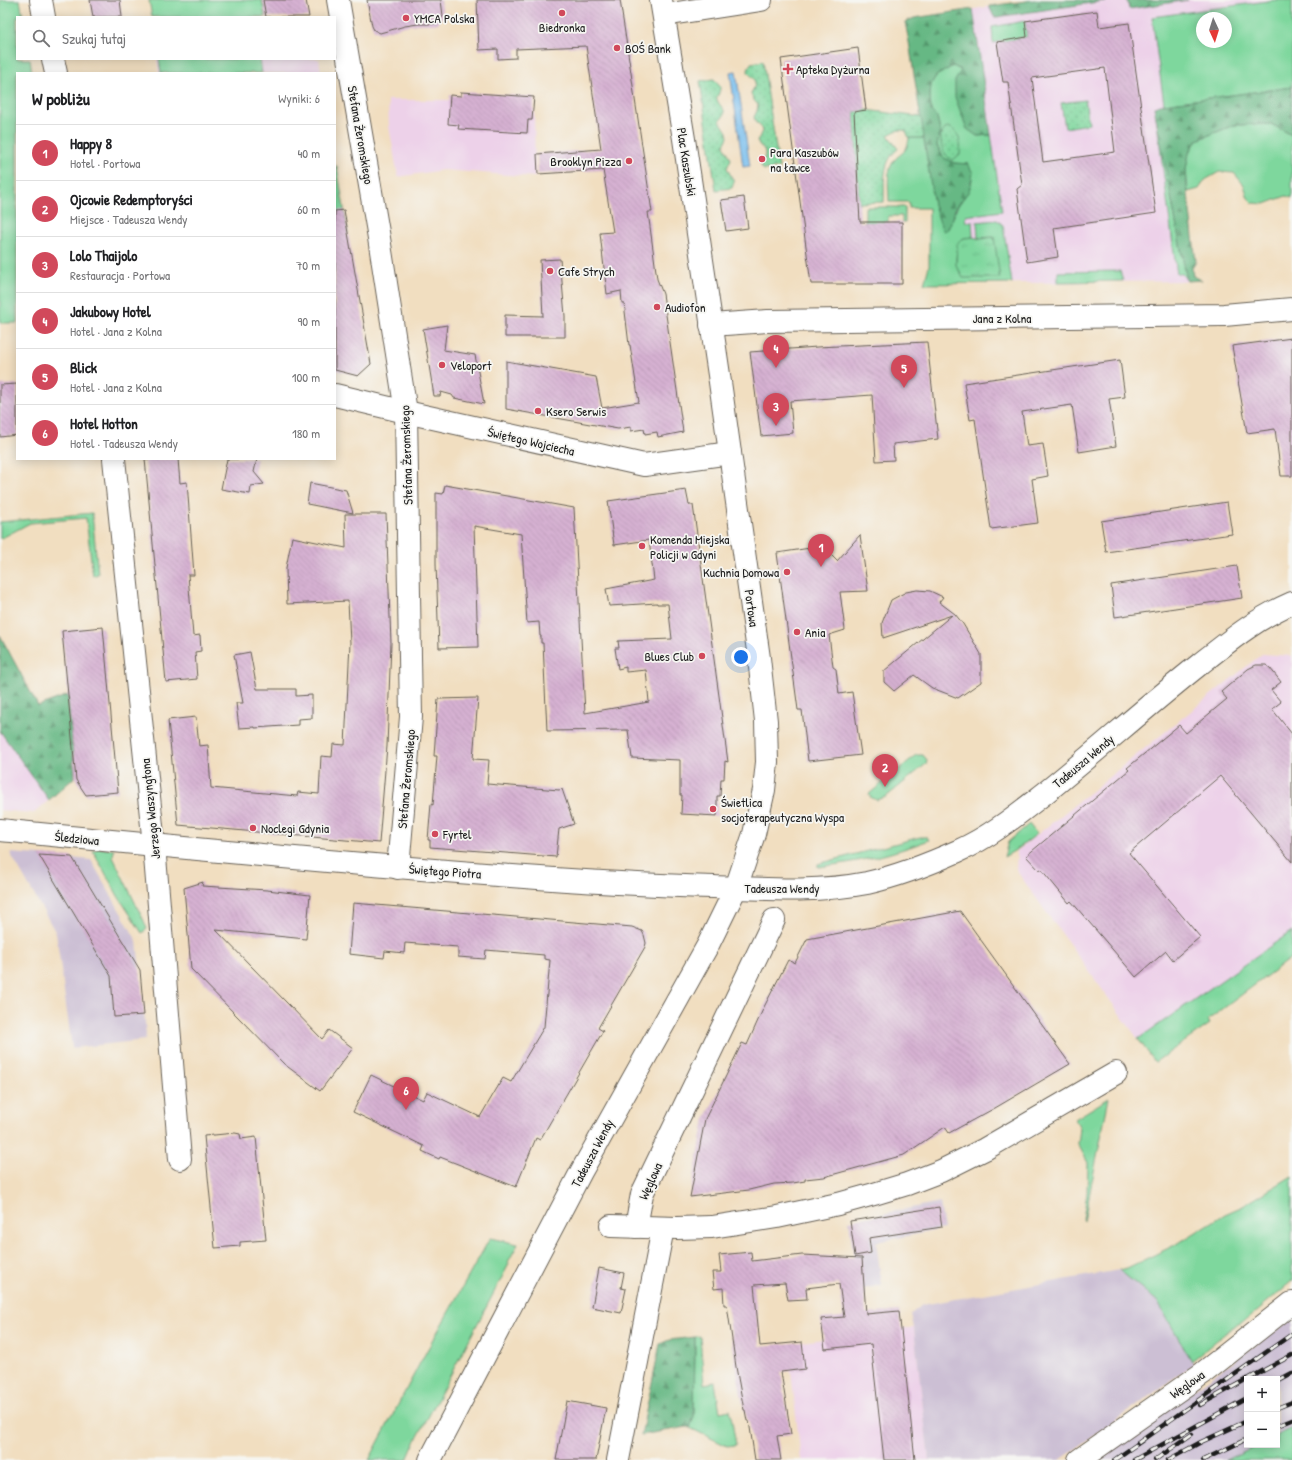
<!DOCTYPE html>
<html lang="pl">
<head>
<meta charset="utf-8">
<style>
  :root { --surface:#fff; --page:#f2f2f2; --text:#202124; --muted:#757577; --line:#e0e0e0; --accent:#d1495b }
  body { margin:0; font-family:"Patrick Hand",sans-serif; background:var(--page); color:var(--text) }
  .controls { position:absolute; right:12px; bottom:12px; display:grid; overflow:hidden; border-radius:0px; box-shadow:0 2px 10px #0003 }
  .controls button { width:36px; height:36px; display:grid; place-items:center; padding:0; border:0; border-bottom:1px solid var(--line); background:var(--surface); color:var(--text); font:20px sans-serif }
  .compass { position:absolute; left:1196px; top:12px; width:36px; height:36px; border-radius:50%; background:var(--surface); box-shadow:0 2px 10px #0003; rotate:176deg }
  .you { position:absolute; left:741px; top:657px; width:14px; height:14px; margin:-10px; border:3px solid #fff; border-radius:50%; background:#1a73e8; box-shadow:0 0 0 6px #1a73e833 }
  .badge { display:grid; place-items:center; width:26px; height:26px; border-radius:50%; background:var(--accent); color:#fff; font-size:13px; font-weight:700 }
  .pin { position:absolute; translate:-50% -33px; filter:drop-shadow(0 1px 2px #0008) }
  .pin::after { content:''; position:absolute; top:21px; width:14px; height:12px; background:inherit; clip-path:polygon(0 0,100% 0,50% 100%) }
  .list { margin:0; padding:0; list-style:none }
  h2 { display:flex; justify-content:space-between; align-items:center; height:52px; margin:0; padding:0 16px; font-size:17px }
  h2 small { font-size:13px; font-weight:400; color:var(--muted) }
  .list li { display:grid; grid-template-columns:26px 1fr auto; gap:12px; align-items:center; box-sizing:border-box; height:56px; padding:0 16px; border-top:1px solid var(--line) }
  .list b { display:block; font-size:15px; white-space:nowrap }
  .list p { margin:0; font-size:13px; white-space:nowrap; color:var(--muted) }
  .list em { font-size:13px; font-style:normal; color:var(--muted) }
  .icon { flex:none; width:22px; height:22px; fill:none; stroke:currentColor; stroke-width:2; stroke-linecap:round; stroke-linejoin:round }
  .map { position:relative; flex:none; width:1292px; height:1460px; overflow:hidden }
  .search { position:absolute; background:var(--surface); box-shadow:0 2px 10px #0003; left:16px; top:16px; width:320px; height:44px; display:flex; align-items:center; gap:10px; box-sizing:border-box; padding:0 14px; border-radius:0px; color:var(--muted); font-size:15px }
  .panel { position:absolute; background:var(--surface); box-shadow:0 2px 10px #0003; left:16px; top:72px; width:320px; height:388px; border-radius:0px }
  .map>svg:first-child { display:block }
</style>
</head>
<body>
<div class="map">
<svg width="1292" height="1460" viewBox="0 0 1292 1460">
  <defs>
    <pattern id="forest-firs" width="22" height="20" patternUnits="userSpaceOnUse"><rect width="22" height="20" fill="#66b884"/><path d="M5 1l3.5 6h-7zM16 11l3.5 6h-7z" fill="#53956b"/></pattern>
    <pattern id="park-tufts" width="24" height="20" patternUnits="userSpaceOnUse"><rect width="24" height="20" fill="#7ed79d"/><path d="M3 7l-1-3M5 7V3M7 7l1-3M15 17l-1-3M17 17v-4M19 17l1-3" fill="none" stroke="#6cb887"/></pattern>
    <pattern id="garden-dots" width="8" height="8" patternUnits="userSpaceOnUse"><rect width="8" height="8" fill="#7ed79d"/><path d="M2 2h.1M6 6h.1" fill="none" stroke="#6cb887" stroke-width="1.8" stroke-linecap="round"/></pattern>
    <pattern id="building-back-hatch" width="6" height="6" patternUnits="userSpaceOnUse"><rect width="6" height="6" fill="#d6b1d2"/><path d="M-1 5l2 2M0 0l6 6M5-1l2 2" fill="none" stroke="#b798b4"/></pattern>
  </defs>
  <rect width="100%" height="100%" fill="#f6f6f2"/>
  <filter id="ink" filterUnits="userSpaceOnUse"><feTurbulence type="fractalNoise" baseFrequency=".025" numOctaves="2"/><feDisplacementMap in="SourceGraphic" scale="8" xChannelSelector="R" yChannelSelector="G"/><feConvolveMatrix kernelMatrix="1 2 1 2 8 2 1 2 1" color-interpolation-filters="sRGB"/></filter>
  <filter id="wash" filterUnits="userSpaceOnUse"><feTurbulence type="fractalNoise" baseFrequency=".012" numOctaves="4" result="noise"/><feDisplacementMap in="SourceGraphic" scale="16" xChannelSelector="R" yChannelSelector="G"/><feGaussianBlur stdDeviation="0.9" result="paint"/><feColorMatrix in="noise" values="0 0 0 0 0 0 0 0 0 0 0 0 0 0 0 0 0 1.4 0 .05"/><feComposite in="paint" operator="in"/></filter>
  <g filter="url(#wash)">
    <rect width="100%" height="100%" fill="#f1dec0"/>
    <g fill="#edd1e9" fill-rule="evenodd">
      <path d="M1034,0H1292V100L1164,120L1187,281L951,284L914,18ZM1202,18H1226V42H1202Z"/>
      <polygon points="157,59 319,59 321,73 159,73"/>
      <polygon points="461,92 534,97 535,177 443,170 398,177 389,126 388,100 449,100 450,95 461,96"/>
      <polygon points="1262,654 1292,656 1292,931 1138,1039 1016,870 1017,851"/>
      <polygon points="0,731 49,800 34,813 0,810"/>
      <polygon points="899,1311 901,1328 914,1328 929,1460 801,1460 788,1344 824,1339 821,1319"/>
    </g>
    <g fill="#ccbfd4" fill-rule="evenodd">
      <polygon points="10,853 39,855 91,860 137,941 145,1022 146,1035 145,1040 72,1048 56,933"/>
      <polygon points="940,1202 944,1229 876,1242 882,1285 858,1290 849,1221"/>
      <polygon points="1119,1270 1157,1301 1194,1364 1060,1460 929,1460 914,1328 911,1314 922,1305"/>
      <path d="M1292,1319V1460H1093L1221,1370ZM1247,1379H1277V1445H1247Z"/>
    </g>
    <g fill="#7ed79d" stroke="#4d7a5c" fill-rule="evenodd">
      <polygon points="0,0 20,0 23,17 17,17 17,59 30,59 32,73 17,73 17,323 0,323"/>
      <polygon points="149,0 262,0 265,17 152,17"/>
      <path d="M1275,0H1292V87L1164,104L1152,17ZM1202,18H1226V42H1202Z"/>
      <polygon points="1025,21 1027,37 993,43 992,27"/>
      <polygon points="159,59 260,59 262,73 161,73"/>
      <path d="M953,66L961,70L977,136L991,135L1002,211L965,216L966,222L972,221L973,237L964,238L957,245L956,261L994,237L978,238L977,222L997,220L1003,225L1012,283L924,284L929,266V208H909V202H889C889,191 886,174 892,164C898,152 907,156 909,138H924L934,204L953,218C958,196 981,189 968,164L954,163L944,158L937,145L940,131L937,117L931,111L930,95L931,84L936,76Z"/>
      <polygon points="1156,116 1187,281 1182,274 1177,273 1176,268"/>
      <polygon points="1271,124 1292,135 1292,198 1286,196 1265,204 1253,203 1248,198 1244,185 1234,173 1219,172 1205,180 1199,189 1188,192 1186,169 1189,153 1197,140 1234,125"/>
      <polygon points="335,166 337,166 348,233 335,235"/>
      <polygon points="865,207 905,207 905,222 902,222 902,216 888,216 888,222 865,222"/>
      <polygon points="1120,271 1123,281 1058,282 1058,272"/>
      <polygon points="92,513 98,574 93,576 86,518 30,523 0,539 0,522"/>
      <polygon points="916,755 923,755 927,760 926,764 886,797 877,800 871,798 869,794"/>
      <polygon points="1029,824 1037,834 1019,848 1004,857 1008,842"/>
      <path d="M920,837H927L929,840C890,855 860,862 818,867V864Z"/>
      <polygon points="99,848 114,850 113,857 144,921 147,929 142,933 118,896 93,851"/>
      <polygon points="1292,931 1292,957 1208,1020 1210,1024 1155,1062 1138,1039"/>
      <polygon points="1109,1098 1084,1221 1083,1219 1087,1193 1088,1163 1078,1144 1080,1128 1075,1119"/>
      <polygon points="1292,1176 1292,1281 1245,1321 1234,1326 1192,1361 1157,1301 1119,1270 1127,1268 1177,1244 1225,1214 1243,1206"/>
      <polygon points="490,1238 518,1244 508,1262 509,1264 413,1446 407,1460 369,1460 420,1363"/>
      <polygon points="700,1336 704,1384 715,1382 720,1412 730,1410 736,1445 727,1446 690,1428 694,1416 695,1337"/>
      <polygon points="1292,1428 1292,1460 1226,1460 1257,1445 1277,1445 1277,1435"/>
    </g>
    <g fill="url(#forest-firs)" stroke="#416a50">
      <polygon points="1034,0 1111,0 997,17 994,17 989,6"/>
      <polygon points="1127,0 1188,0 1129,9"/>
      <polygon points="973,9 991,135 977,136 967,129 955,97 955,81 961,70 953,66 936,76 931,84 930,95 931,111 937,117 940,131 937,146 944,158 954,163 968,164 973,173 969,191 955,209 953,218 948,229 944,231 942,229 934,205 909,42 905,22 914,18"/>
      <polygon points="1292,87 1292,135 1271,124 1234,125 1197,140 1189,153 1186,169 1186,177 1196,262 1192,268 1193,276 1202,280 1187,281 1154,107 1164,104"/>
      <polygon points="0,635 38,706 68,695 75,777 49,800 0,731"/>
      <polygon points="695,1337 694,1416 690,1428 687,1427 641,1435 660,1344 669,1340"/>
    </g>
    <polygon fill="url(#park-tufts)" stroke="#4d7a5c" points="973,237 980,239 994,237 1000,278 963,278 956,265 957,245 959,241 964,238"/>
    <g fill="url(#garden-dots)" stroke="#4d7a5c">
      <path d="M763,61L779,168L764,170C757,163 766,161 765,152C764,147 759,146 757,142L762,131L759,124L756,123L754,117L757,111L758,105L753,99L751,94L755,85V80C749,72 745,74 751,63Z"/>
      <path d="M714,79L720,85C721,100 710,93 724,110V115L720,121L727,132L728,137L724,145L731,159L727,168L734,182L732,188L716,190L700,81Z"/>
      <polygon points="1085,100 1089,124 1065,128 1061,103"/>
      <path d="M866,110L921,117L924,138H909L906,131C899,128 894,132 888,135L898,149C881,162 885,183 884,202L859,203L854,112Z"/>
      <path d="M947,127C960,130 961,143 960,154L953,160C941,156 936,135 947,127Z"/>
    </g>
    <polygon fill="#77bdee" stroke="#4a6c85" points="736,71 750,166 743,167 730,72"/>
    <g id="blocks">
      <g fill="url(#building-back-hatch)" fill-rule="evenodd">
        <polygon points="90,0 120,0 122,17 93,17"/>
        <polygon points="263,0 306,0 309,17 266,17"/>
        <polygon points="367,0 441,0 443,16 438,23 433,24 418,24 405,26 380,33 374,30 372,26"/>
        <polygon points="477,0 620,0 652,212 648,212 657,279 663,294 683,432 658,437 657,432 645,434 644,429 631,431 631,427 618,429 506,409 506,361 596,377 602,408 639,402 630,345 629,345 624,303 622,303 621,291 607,294 600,233 613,232 603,170 538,174 537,154 601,149 586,46 516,49 516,58 498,59 498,49 479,50"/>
        <path d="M1097,11L1099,27L1129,23L1156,213L1054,228L1058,257L1027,262L1017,189L1022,185L1008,82H1003L997,42L1027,37L1025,21ZM1105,68L1115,152L1043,162L1032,78Z"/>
        <polygon points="858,48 866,110 854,112 860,222 902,222 902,284 811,284 781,59"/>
        <polygon points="461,92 534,97 532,120 528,120 527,133 458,129 459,125 448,124 450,95 461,96"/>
        <polygon points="744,197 748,228 726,231 721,200"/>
        <polygon points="344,210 371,364 358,376 335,370 335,211"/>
        <polygon points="560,259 565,316 565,337 505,337 505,315 543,316 540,260"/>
        <polygon points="447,325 444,350 475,355 484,404 454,398 452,395 441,392 440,396 434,396 423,329"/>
        <polygon points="1292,338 1292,476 1281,476 1275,429 1247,433 1232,346"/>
        <polygon points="927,342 938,439 893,444 894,460 876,461 872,395 790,401 793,433 761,436 750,352 817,347"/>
        <polygon points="1120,360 1125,397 1109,399 1116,446 1079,452 1072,405 1022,412 1027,446 1043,444 1048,476 1032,479 1038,523 991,529 975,419 970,420 964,383"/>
        <polygon points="17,384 17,435 0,437 0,385"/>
        <polygon points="145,459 178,459 180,483 187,482 194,575 188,575 193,636 200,635 201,651 195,652 197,679 166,682"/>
        <polygon points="227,459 257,459 254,472 264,484 251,486 250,494 221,489"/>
        <polygon points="310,483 346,490 353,513 307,504"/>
        <polygon points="445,485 574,508 585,713 649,702 646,670 626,672 626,667 618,669 615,648 619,648 618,641 672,639 668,604 657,604 657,603 609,606 606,589 654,580 649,540 614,545 608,501 686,490 689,505 693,505 728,762 725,761 724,779 721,779 720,796 717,796 717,816 681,814 682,795 680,795 680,760 632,758 628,730 547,731 543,643 541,643 541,636 540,636 539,622 527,623 521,534 474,526 478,647 439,648 436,564 436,493 443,494"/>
        <polygon points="1227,502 1232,534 1106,552 1101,521"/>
        <polygon points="345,514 386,514 391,643 387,746 379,843 178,825 168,720 196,717 199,746 208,745 211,788 297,796 298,792 319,794 321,756 332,757 333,744 345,745 350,643 348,601 287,604 286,568 292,537 346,548"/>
        <polygon points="860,535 868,591 840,592 845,630 829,635 833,667 836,669 839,694 852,692 861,755 808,761 802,710 798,710 777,553 817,547 819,556 830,554 837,561"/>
        <polygon points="1237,566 1242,598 1115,617 1111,585"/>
        <polygon points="917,590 930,591 943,597 939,602 955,614 963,624 981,654 981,682 958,698 932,688 914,675 894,691 884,682 884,671 952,615 883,638 882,623 891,600 906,592"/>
        <polygon points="103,627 118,792 86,795 76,780 62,631"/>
        <polygon points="250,652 257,689 296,689 296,696 312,695 312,718 298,719 298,725 255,728 255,727 239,728 236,703 243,703 234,655"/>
        <polygon points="1256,665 1266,665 1270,668 1281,682 1271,690 1281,702 1272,709 1292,734 1292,862 1220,776 1129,853 1200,937 1173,960 1166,951 1136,977 1071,901 1069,903 1041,869 1039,870 1026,856 1129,770 1127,768 1179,725 1186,733 1227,699 1221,692 1248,669"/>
        <polygon points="478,698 473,759 489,760 487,784 559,790 562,789 574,824 559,829 556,857 430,847 430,840 428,840 431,804 433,805 437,756 434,756 438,699"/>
        <polygon points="39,855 72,857 140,970 144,1015 114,1017 111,976"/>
        <polygon points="203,882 202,886 267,890 310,895 306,939 216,930 322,1039 329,1030 353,1048 320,1091 284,1064 191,969 184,888"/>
        <polygon points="353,903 632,927 642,931 644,935 646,943 645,947 598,1028 603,1031 540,1140 536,1138 516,1187 440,1157 439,1159 422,1151 424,1146 353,1112 371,1075 423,1100 427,1092 480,1117 503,1078 511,1082 544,1027 550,960 544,959 544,955 486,950 485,959 458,957 458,947 405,943 404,953 385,951 384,958 349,954"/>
        <polygon points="960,911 1070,1064 995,1108 949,1133 945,1127 904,1155 824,1177 805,1179 805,1181 793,1183 774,1184 749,1190 690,1197 705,1119 742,1043 747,1045 764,1007 788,960 795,963 807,939"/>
        <polygon points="235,1133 240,1134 241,1139 256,1137 266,1240 240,1242 240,1246 215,1248 204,1136"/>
        <polygon points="939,1207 942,1227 869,1238 871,1253 855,1256 850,1221"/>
        <polygon points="751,1252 752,1261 802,1255 862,1258 866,1314 899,1311 915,1460 884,1460 871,1344 825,1349 821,1319 844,1317 839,1284 806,1288 807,1299 788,1300 785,1283 754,1285 760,1346 802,1342 805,1369 781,1372 791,1434 777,1436 781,1460 755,1460 749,1421 747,1421 745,1410 744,1410 736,1367 727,1305 724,1305 723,1288 714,1289 712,1272 721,1272 719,1255"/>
        <polygon points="599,1268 624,1273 621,1288 626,1289 621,1313 592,1307"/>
        <polygon points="567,1401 606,1408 596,1460 556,1460"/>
      </g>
    </g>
  </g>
  <g filter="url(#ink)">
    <use href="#blocks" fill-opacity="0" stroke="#676055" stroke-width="1"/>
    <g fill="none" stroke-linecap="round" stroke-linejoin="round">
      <g stroke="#676055" stroke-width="24">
        <g id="street">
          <polyline points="41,0 44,17"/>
          <polyline points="338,0 379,238 406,412 411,717 398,868"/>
          <polyline points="53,59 56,73"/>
          <polyline points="335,395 406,412 644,465 730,453"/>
          <polyline points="114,459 154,845 180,1159"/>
          <path d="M0,830C162,846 323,862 485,874C561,880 637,885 714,887C765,889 816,893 867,883C898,876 929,864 958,851C990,837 1018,814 1045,793C1097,751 1147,706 1200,664C1229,641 1257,618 1292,603"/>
          <polyline points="611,1226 677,1228 712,1227 777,1217 838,1204 874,1194 907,1184 941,1171 985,1149 1116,1073"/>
          <polyline points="636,1227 642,1194 774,920"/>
          <polyline points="618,1460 663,1228"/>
          <polyline points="1079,1460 1203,1373 1292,1303"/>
        </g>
      </g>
      <g stroke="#676055" stroke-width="24">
        <g id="secondary">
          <polyline points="664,15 761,0"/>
          <polyline points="711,325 768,321 1224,315 1292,309"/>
          <polyline points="430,1460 581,1172 708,945 736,888 754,834 764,790 767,762 766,721 759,658 719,375 684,139 661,0"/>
        </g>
      </g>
      <use href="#street" stroke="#fff" stroke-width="22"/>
      <use href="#secondary" stroke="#fff" stroke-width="22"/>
      <g stroke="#1c1c1c" stroke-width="4.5">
        <g id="rail">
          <polyline points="1248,1379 1292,1355"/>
          <polyline points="1277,1381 1292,1373"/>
          <polyline points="1200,1405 1247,1379"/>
          <polyline points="1277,1408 1292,1402"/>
          <polyline points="1277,1426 1292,1420"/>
          <polyline points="1138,1443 1292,1334"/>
          <polyline points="1114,1460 1143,1440"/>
          <polyline points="1134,1460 1247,1398"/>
          <polyline points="1155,1460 1192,1434"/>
          <polyline points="1168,1460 1201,1442 1247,1421"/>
          <polyline points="1203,1460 1247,1439"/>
        </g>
      </g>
      <use href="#rail" stroke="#f6f6f2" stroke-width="3" stroke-dasharray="9" stroke-linecap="butt"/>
    </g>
  </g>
  <g fill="#d1495b" stroke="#f6f6f2" stroke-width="1.5">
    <circle cx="562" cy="13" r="4"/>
    <circle cx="406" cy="18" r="4"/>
    <circle cx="617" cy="48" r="4"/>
    <path d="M786 63h4v4h4v4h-4v4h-4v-4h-4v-4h4z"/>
    <circle cx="762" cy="159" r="4"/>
    <circle cx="629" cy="161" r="4"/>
    <circle cx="550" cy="271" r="4"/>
    <circle cx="657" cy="307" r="4"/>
    <circle cx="442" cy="365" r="4"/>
    <circle cx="538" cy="411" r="4"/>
    <circle cx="642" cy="546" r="4"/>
    <circle cx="787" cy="572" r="4"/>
    <circle cx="797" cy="632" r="4"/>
    <circle cx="702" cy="656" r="4"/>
    <circle cx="713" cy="809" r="4"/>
    <circle cx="253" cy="828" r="4"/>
    <circle cx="435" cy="834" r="4"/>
  </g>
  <g text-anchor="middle" stroke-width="3.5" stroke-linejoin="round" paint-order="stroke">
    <g font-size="13" fill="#1c1c1c" stroke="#f6f6f2" text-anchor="start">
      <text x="414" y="23">YMCA Polska</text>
      <text x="562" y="32" text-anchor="middle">Biedronka</text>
      <text x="625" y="53">BOŚ Bank</text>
      <text x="796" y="74">Apteka Dyżurna</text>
      <text x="770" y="157">Para Kaszubów<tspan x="770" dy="15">na ławce</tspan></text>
      <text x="621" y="166" text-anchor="end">Brooklyn Pizza</text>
      <text x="558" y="276">Cafe Strych</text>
      <text x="665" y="312">Audiofon</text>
      <text x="450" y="370">Veloport</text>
      <text x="546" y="416">Ksero Serwis</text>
      <text x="650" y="544">Komenda Miejska<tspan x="650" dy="15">Policji w Gdyni</tspan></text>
      <text x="779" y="577" text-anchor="end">Kuchnia Domowa</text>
      <text x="805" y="637">Ania</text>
      <text x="694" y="661" text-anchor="end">Blues Club</text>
      <text x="721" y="807">Świetlica<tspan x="721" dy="15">socjoterapeutyczna Wyspa</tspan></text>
      <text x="261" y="833">Noclegi Gdynia</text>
      <text x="443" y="839">Fyrtel</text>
    </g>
    <g font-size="13" fill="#1c1c1c" stroke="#f6f6f2">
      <text transform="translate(361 135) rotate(80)" y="5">Stefana Żeromskiego</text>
      <text transform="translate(687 162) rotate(81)" y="5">Plac Kaszubski</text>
      <text x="1002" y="323">Jana z Kolna</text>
      <text transform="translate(531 441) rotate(13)" y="5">Świętego Wojciecha</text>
      <text transform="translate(406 455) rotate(-92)" y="5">Stefana Żeromskiego</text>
      <text transform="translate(752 608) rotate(82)" y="5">Portowa</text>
      <text transform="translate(1083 761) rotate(-40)" y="5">Tadeusza Wendy</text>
      <text transform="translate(406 779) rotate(-85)" y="5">Stefana Żeromskiego</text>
      <text transform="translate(150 809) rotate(-96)" y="5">Jerzego Waszyngtona</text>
      <text transform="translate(77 838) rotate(6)" y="5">Śledziowa</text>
      <text transform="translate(445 871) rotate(4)" y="5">Świętego Piotra</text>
      <text x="782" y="893">Tadeusza Wendy</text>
      <text transform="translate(592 1153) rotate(-62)" y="5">Tadeusza Wendy</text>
      <text transform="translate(650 1181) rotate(-66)" y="5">Węglowa</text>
      <text transform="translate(1187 1384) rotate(-35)" y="5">Węglowa</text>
    </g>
  </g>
</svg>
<div class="controls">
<button>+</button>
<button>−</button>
</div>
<svg class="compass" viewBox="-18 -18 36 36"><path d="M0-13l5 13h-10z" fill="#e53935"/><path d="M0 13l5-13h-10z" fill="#757577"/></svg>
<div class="you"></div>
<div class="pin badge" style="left:821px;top:567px">1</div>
<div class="pin badge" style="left:885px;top:787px">2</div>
<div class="pin badge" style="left:776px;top:426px">3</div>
<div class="pin badge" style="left:776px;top:368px">4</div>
<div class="pin badge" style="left:904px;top:388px">5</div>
<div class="pin badge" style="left:406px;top:1110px">6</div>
<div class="search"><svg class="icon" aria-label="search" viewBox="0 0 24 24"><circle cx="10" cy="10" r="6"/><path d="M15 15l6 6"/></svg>Szukaj tutaj</div>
<section class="panel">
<h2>W pobliżu<small>Wyniki: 6</small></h2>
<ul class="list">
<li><span class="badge">1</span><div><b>Happy 8</b><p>Hotel · Portowa</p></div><em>40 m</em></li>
<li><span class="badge">2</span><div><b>Ojcowie Redemptoryści</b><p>Miejsce · Tadeusza Wendy</p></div><em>60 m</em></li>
<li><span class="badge">3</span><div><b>Lolo Thaijolo</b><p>Restauracja · Portowa</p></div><em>70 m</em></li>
<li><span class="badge">4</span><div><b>Jakubowy Hotel</b><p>Hotel · Jana z Kolna</p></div><em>90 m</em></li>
<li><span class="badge">5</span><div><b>Blick</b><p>Hotel · Jana z Kolna</p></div><em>100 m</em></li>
<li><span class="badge">6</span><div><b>Hotel Hotton</b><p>Hotel · Tadeusza Wendy</p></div><em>180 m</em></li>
</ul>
</section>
</div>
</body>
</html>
